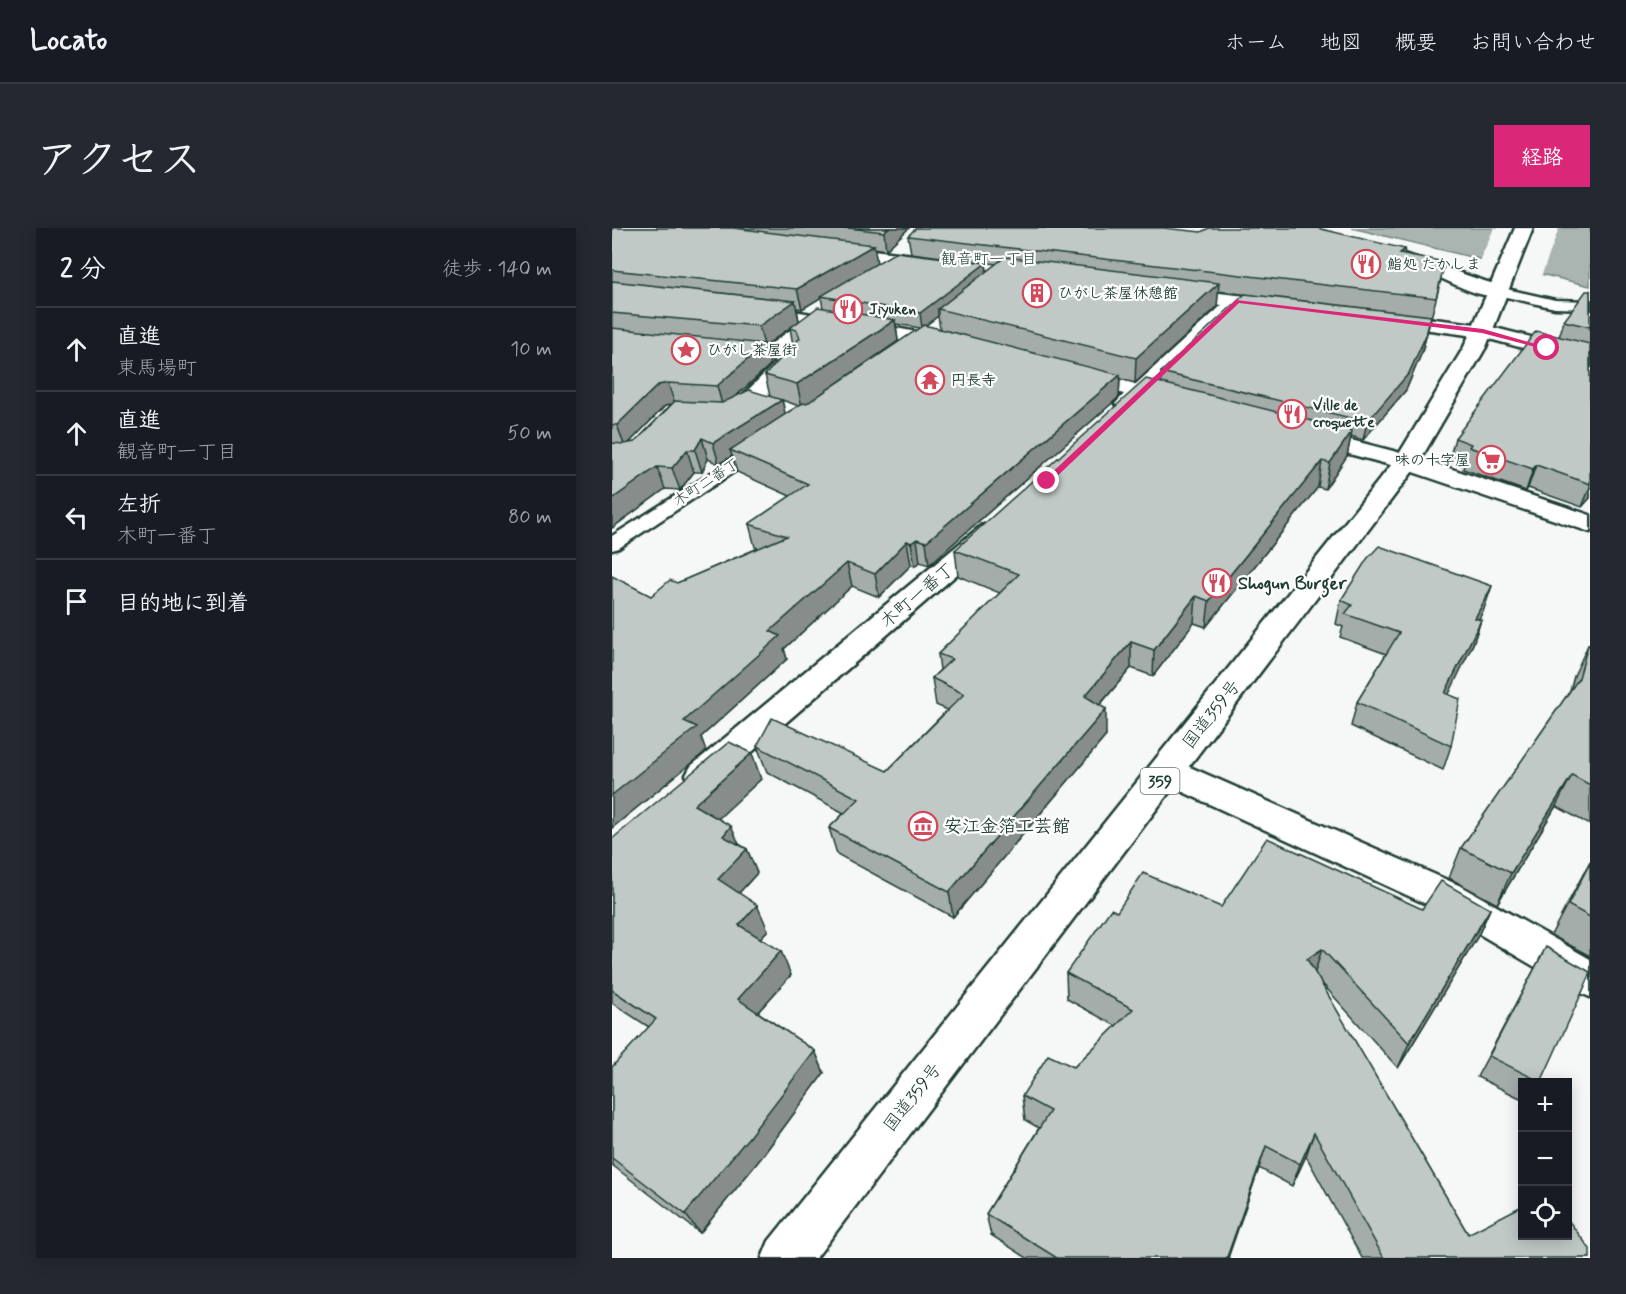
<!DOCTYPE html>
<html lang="ja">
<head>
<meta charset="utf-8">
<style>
  :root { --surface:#171b24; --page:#242831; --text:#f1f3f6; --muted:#9ea1a6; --line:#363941; --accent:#db2777 }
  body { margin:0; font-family:Mynerve,"Klee One",sans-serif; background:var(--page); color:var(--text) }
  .controls { position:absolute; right:18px; bottom:18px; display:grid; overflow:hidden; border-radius:0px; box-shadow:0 3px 15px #0003 }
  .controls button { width:54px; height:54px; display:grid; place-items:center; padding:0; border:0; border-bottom:2px solid var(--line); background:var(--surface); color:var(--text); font:30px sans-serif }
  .stop { position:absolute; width:18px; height:18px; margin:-14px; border:4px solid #db2777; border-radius:50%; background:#fff }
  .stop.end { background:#db2777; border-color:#fff; box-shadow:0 2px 6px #0008 }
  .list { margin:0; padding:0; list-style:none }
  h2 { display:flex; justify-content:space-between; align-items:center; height:78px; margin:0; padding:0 24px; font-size:26px }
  h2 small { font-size:20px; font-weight:400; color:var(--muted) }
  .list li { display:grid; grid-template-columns:39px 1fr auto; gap:18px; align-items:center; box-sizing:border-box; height:84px; padding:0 24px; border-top:2px solid var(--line) }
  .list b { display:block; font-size:22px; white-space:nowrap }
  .list p { margin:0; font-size:20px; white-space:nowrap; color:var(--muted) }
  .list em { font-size:20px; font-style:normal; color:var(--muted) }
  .icon { flex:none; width:33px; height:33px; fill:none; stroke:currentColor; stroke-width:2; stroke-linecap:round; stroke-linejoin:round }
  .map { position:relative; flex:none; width:978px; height:1030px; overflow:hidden; border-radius:0px }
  header { display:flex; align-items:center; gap:36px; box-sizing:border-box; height:84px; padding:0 30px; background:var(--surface); border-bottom:2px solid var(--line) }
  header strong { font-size:28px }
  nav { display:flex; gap:33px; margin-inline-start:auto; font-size:21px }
  .intro { display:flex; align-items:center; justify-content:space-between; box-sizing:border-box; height:144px; padding:0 36px }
  h1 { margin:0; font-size:42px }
  .button { padding:15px 27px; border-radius:0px; background:var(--accent); color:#fff; font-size:21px; font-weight:700 }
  main { display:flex; gap:36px; padding:0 36px }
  aside { flex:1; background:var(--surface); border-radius:0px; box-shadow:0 3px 15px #0003 }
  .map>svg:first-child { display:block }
</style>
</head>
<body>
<header>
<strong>Locato</strong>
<nav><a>ホーム</a><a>地図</a><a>概要</a><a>お問い合わせ</a></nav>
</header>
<div class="intro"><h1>アクセス</h1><a class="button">経路</a></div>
<main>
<aside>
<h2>2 分<small>徒歩 · 140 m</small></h2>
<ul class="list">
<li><svg class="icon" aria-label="ahead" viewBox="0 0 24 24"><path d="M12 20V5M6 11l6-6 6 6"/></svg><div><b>直進</b><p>東馬場町</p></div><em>10 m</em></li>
<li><svg class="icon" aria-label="ahead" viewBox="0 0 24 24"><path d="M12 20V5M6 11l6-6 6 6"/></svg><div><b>直進</b><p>観音町一丁目</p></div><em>50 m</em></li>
<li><svg class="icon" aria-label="left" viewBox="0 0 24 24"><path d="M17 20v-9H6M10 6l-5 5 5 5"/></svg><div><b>左折</b><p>木町一番丁</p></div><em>80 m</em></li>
<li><svg class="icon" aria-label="arrive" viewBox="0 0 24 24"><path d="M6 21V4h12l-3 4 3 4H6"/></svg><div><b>目的地に到着</b></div></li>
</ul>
</aside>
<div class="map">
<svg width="978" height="1030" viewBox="0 0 978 1030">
  <rect width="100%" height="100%" fill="#f6f7f7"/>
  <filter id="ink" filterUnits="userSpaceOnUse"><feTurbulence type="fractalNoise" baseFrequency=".0167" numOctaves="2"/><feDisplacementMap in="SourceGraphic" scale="12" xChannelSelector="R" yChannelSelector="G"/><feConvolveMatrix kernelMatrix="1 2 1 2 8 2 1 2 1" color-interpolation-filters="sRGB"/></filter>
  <g filter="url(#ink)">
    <polygon fill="#aab5b1" stroke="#72857f" stroke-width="1.5" points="740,0 978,0 978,58"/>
    <polygon fill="#f6f7f7" points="882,0 947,0 929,49 867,34"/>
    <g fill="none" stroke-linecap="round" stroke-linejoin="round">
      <g stroke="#1f3d34" stroke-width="5">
        <g id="lane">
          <polygon points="886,59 943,72 978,73 978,81 943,80 881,66 881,60"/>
          <polygon points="157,79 206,87 213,91 206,95 152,86 152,80"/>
          <polygon points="146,215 154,220 152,224 7,320 0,322 0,308"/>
        </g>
      </g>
      <g stroke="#1f3d34" stroke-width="5">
        <g id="street">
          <polygon points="220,17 318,29 328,35 318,41 213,27 211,23"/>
          <path d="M787,25C824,34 857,50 893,59L896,63L893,67C869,73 843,55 821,47C808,41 794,39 780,35L778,31L780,27Z"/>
          <path d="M563,60L669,72L676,74L679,78L676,82L669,84L631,80L545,161L573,168L577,173L573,178L565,180L533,172C524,180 519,184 507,181L503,176L512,166L456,152L453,147L456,142L464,140L524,156L610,77L556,70L553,66L556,62Z"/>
          <polygon points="206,85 341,111 349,112 352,117 349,122 341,123 210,98 178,123 188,125 191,130 146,178 130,178 126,173 130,168 165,133 152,131 149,126 152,121 199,87"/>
          <polygon points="774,85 871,97 978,124 978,138 870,109 767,95 764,91 767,87"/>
          <polygon points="693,200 804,229 978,287 978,304 786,239 685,212 681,207 685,202"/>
          <polygon points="379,295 388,297 392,303 388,309 103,556 91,560 79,556 74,547 79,538 370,297"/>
          <polygon points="555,529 851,659 978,731 978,769 964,763 825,681 543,551 538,542 543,533"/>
        </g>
      </g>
      <g stroke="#1f3d34" stroke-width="5">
        <polygon id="highway" points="903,0 921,0 874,119 804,239 204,1030 150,1030 157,1013 784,231 852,119"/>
      </g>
      <use href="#lane" fill="#fff" fill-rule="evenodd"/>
      <use href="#street" fill="#fff" fill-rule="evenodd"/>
      <use href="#highway" fill="#fff" fill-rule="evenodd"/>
    </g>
    <g fill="#a5adaa" stroke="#1f3d34" stroke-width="1.5" fill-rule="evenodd">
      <path d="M0,0H297L274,22L262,20L265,35H374L375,43L384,36L299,25L296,8L589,4L793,21L792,26L829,52L810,124L794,162L751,212L739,208L735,228L713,261L706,259L594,399L582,395L541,448L519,440L488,477L494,508L341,689L225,626L217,600L232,585L155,544L145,518L275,543L335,482L324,477L320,450L328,442L326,426L388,365L346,348L343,322L549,154V144L746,80L606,63L605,79L523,155L508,151L507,169L317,337L308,334L303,338L299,337L267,369L240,358L172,421L175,431L89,509L94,523L0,600L39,368L65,355L146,320L143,319L137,296L178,268L125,244L120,228L107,236L96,231L90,244H82L68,262L53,261L0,300ZM209,69L211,80L178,100L181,117L153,147L158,168L123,169L158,137L153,118L187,93L185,80L190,81ZM326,88L328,101L313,98ZM284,96L308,100L196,174L286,113ZM170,172L187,178L173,186ZM59,177L23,214L17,215L53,178Z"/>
      <polygon points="978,63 978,270 970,279 916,260 914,263 851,241 852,238 837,232 843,210 947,109 952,93"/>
      <polygon points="729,372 872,381 867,391 869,392 861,416 836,466 839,518 831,542 739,498 745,474 774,426 728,409 731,399 724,396"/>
      <polygon points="976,417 978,417 978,597 944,578 885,676 837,650 849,620 958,463 962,448"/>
      <polygon points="149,551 106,590 127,616 135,621 145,645 127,665 156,702 148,710 179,747 146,784 203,823 212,845 149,930 88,1005 0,937 0,839 37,799 0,775 0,611"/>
      <polygon points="978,633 978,728 939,707"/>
      <polygon points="609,679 810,681 878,681 866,708 786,840 707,752 856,1006 978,1030 750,1030 694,928 680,958 647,940 616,1029 617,1030 415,1030 379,1007 374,986 427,900 413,892 410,868 462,839 504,798 455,771 454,745 505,684"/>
      <polygon points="934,719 929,854 928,855 910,855 910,871 865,849"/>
    </g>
    <g fill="#868d8b" stroke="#1f3d34" stroke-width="1.5">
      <polygon points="276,0 297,0 274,22 272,4"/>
      <polygon points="262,17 265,36 190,81 185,61"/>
      <polygon points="374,35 375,50 326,81 326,88 310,100 308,85"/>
      <polygon points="607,55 605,79 523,155 524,130"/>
      <polygon points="183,73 187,93 153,118 158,137 111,180 105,158 152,117 147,98"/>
      <polygon points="819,88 810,124 794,162 751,212 755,194"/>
      <polygon points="283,92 286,113 190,179 185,156"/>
      <polygon points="508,147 507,169 317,337 314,314"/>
      <polygon points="56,155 63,176 53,178 13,219 5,197 46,157"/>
      <polygon points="170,172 175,193 118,222 120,228 107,236 101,215"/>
      <polygon points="740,203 735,228 713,261 718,235"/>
      <polygon points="90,210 96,231 90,244 83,222"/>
      <polygon points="75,222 82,244 68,262 60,240"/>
      <polygon points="710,233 706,259 594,399 597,373"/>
      <polygon points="924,237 916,260 914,263 921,241"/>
      <polygon points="45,239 53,261 0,300 0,271"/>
      <polygon points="978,259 978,270 970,279"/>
      <polygon points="305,311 308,334 303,338 299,315"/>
      <polygon points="295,313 299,337 267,369 263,346"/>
      <polygon points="235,335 240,358 172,421 175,431 89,509 94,523 0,600 0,567 158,403"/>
      <polygon points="880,358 872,381 855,414 863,390"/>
      <polygon points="584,368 582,395 541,448 542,422"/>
      <polygon points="869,392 861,416 826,489 833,465"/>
      <polygon points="519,414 519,440 473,494 473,468"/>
      <polygon points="494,481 494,508 341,689 337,664"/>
      <polygon points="140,525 149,551 93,603 82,577"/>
      <polygon points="960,547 944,578 885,676 899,645"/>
      <polygon points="119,598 130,623 111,608"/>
      <polygon points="135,621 145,645 117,676 106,651"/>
      <polygon points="145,677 156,702 138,721 127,697"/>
      <polygon points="878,681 866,708 786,840 797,815"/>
      <polygon points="710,721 702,747 695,731"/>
      <polygon points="169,723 179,747 137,794 126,771"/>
      <polygon points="203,823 212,845 149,930 88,1005 73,986"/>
      <polygon points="702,905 694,928 680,958 688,936"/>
      <polygon points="654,918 647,940 616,1030 615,1030"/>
    </g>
    <g fill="#c0c9c6" stroke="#1f3d34" stroke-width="1.5">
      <polygon points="0,0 121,0 262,17 185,61 0,42"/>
      <polygon points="236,0 276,0 272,4"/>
      <polygon points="304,0 551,0 589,4 597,0 705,0 793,21 788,25 833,34 824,70 296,8"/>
      <polygon points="284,24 374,35 308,85 209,68"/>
      <polygon points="393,29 607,55 524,130 326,81"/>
      <polygon points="0,53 183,73 147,98 0,85"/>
      <polygon points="974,63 978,63 978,99 952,93"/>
      <polygon points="633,66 819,88 814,107 797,145 755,194 549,144"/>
      <polygon points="206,79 283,92 185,156 153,147 188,110 185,102 178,100"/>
      <polygon points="312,97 508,147 314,314 305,311 299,315 295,313 263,346 235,335 158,403 168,408 72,493 85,499 0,567 0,348 39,368 58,352 65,355 175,308 137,296 196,256 118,222 189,176 197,174"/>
      <polygon points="0,100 153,116 105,158 56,155 46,157 5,197 0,197"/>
      <polygon points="924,103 978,116 978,256 924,237 921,241 857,219 859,216 843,210"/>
      <polygon points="534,151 740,203 718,235 710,233 597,373 584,368 542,422 519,414 473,468 494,481 337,664 217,600 247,571 145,518 160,490 275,543 352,466 320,450 340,431 326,426 407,346 343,322"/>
      <polygon points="137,162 170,172 101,215 90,210 83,222 75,222 60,240 45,239 0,271 0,215 12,216 23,214 63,173 110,175"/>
      <polygon points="767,318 880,358 863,390 869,392 833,465 848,471 839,518 745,474 787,405 733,386 740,377 729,372 755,331"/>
      <polygon points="976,417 978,417 978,557 960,547 899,645 849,620 967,450"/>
      <polygon points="117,514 140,525 82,577 119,598 111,608 135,621 106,651 145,677 127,697 169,723 126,771 203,823 137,909 73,986 0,930 0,839 44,791 0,762 0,611"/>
      <polygon points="655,610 810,681 829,653 878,681 797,815 710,721 695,731 856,1006 910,978 910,1008 956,1008 956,992 978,1021 978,1030 772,1030 702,905 688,936 654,918 615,1029 617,1030 445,1030 374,986 438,883 410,868 436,827 462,839 521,781 454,745 499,681 505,684 531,645 609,679"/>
      <polygon points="978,635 978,689 956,677"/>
      <polygon points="934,719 978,744 978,747 929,854 877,828"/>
    </g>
  </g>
  <polygon fill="#db2777" points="624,72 871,101 938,120 935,122 870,105 627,75 438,255 432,255 432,252"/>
  <defs>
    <g id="restaurant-ring" transform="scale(1.5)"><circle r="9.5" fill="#fff" stroke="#d1495b" stroke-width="1.5"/><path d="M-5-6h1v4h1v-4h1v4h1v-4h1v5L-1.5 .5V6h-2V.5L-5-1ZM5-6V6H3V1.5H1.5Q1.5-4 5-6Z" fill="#d1495b"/></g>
    <g id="building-ring" transform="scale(1.5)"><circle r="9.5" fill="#fff" stroke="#d1495b" stroke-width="1.5"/><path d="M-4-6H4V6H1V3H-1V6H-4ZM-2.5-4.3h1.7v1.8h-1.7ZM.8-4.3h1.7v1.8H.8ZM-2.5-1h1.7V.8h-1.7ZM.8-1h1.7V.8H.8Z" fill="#d1495b"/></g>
    <g id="sight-ring" transform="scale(1.5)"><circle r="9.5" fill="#fff" stroke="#d1495b" stroke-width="1.5"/><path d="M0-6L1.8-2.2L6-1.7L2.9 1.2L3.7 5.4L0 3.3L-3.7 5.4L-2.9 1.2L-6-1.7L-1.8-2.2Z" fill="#d1495b"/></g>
    <g id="temple-ring" transform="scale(1.5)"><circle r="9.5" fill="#fff" stroke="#d1495b" stroke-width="1.5"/><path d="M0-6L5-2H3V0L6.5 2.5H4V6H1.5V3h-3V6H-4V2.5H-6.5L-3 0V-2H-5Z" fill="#d1495b"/></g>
    <g id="supermarket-ring" transform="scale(1.5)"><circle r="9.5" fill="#fff" stroke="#d1495b" stroke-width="1.5"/><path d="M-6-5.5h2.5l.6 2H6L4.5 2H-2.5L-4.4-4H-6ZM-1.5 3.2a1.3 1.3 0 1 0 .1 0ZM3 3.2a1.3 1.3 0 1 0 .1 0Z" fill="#d1495b"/></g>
    <g id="museum-ring" transform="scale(1.5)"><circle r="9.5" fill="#fff" stroke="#d1495b" stroke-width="1.5"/><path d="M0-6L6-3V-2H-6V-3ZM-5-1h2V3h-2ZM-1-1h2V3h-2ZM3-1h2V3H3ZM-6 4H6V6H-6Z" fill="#d1495b"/></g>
  </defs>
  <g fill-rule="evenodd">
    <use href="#restaurant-ring" x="754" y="36"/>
    <use href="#building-ring" x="425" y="65"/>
    <use href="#restaurant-ring" x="236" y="81"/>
    <use href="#sight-ring" x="74" y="122"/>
    <use href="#temple-ring" x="318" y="152"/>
    <use href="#restaurant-ring" x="680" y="186"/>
    <use href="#supermarket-ring" x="879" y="232"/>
    <use href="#restaurant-ring" x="605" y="355"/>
    <use href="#museum-ring" x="311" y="598"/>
  </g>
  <g text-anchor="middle" stroke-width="4.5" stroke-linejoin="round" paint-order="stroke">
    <g font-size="15" font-weight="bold" fill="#1f3d34" stroke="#fff" text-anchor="start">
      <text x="775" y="41">鮨処 たかしま</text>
      <text x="446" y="70">ひがし茶屋休憩館</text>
      <text x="257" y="86">Jiyuken</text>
      <text x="95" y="127">ひがし茶屋街</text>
      <text x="339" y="157">円長寺</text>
      <text x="701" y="182">Ville de<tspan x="701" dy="17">croquette</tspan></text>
      <text x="858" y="237" text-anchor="end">味の十字屋</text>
    </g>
    <g font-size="15" fill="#1f3d34" stroke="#fff">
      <text transform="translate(94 254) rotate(-33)" y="5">木町二番丁</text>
    </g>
    <g font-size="16" fill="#1f3d34" stroke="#fff">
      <text x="377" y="36">観音町一丁目</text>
    </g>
    <rect fill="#fff" stroke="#627771" stroke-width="1.5" x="528.5" y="540" width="39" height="26" rx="4.5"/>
    <g font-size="16" font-weight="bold" fill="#1f3d34">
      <text x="548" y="559">359</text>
    </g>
    <g font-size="18" font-weight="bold" fill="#1f3d34" stroke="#fff" text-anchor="start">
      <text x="626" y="361">Shogun Burger</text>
      <text x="332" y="604">安江金箔工芸館</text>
    </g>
    <g font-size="18" fill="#1f3d34" stroke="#fff">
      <text transform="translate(305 367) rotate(-40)" y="6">木町一番丁</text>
      <text transform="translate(599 486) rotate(-52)" y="6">国道359号</text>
      <text transform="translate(300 869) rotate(-52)" y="6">国道359号</text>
    </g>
  </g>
</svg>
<div class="controls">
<button>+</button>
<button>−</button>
<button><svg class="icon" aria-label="locate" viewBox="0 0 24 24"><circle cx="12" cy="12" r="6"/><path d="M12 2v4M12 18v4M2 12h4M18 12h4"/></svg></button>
</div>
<div class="stop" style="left:935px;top:120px"></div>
<div class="stop end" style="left:435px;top:253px"></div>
</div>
</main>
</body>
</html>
